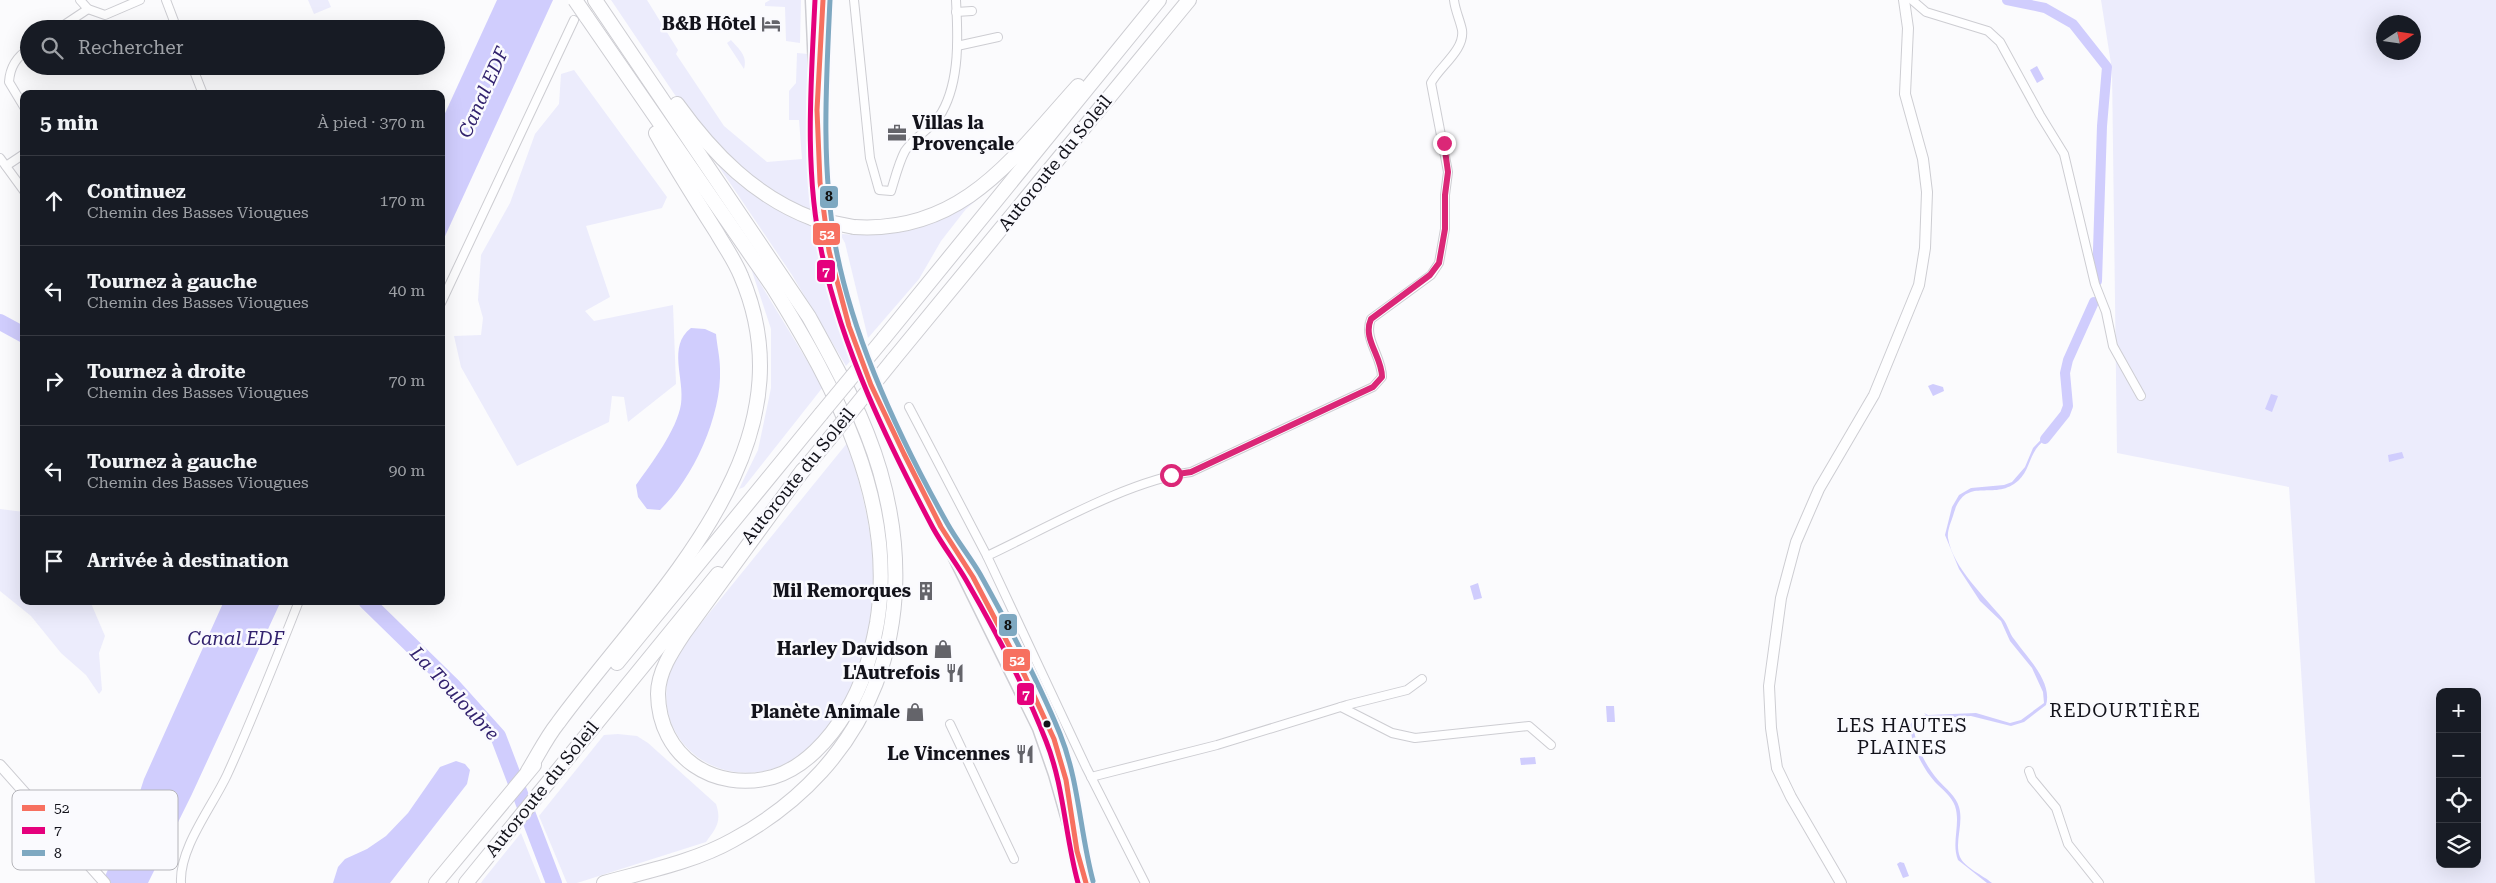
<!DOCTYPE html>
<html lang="fr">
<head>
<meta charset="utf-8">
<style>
  :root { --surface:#171b24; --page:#20242c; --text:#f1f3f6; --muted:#9ea1a6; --line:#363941 }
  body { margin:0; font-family:"Roboto Serif",serif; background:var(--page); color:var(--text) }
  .controls { position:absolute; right:15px; bottom:15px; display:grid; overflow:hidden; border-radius:10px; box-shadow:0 5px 20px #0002 }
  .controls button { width:45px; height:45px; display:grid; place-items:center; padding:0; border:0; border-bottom:1px solid var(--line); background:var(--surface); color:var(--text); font:25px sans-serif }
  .compass { position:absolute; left:2376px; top:15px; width:45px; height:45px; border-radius:50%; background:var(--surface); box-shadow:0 5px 20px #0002; rotate:78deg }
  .stop { position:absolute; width:15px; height:15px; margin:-11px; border:4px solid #db2777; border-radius:50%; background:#fff }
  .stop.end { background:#db2777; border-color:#fff; box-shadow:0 1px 5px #0008 }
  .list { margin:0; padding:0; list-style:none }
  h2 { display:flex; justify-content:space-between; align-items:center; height:65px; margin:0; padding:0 20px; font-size:21px }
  h2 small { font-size:16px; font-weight:400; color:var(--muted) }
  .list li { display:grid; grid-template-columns:32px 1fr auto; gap:15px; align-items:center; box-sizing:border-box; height:90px; padding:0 20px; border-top:1px solid var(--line) }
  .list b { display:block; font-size:19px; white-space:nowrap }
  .list p { margin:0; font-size:16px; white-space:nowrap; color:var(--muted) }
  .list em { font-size:16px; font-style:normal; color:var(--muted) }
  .icon { flex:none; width:28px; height:28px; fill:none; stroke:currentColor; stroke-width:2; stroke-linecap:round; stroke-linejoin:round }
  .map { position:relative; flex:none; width:2496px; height:883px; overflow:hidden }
  .search { position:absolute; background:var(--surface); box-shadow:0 5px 20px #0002; left:20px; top:20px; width:425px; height:55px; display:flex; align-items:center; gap:12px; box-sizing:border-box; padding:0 18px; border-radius:28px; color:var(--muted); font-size:19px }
  .panel { position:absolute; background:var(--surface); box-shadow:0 5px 20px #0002; left:20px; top:90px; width:425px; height:515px; border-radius:10px }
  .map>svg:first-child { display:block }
</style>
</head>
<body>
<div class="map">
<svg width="2496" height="883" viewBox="0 0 2496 883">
  <rect width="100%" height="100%" fill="#fbfbfd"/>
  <g fill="#ececfc" fill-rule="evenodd">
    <polygon points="308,0 328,0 331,7 314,14"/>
    <polygon points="611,0 647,0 678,50 676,54 724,126 767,162 802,159 799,120 789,120 789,91 796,83 797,53 808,54 806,115 812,215 745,176 701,128 675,95"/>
    <polygon points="770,0 801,0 800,43 786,41 785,7 765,6 765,3"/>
    <path d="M2101,0H2496V883H2315L2289,487L2117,453L2112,70ZM2384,22H2414V52H2384ZM2440,692H2477V864H2440Z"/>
    <path d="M731,40C739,49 748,56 744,69L727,43Z"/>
    <polygon points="574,70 667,197 662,208 586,226 610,297 585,311 594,321 673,305 676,384 628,422 624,397 612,396 609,422 517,466 461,367 454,336 481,335 483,318 478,300 481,255 510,203 535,134 559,104 561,74"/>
    <path d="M711,155C742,186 773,213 815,227L831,294L853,358L846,366L792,275Z"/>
    <path d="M990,185L992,187L966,209L941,241L919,279L868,338L845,243L840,234C908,238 937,225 990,185Z"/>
    <polygon points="751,268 823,387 744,487 739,489 758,450 771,388 771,329"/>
    <path d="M848,442C858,478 869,515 872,553C879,625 852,743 772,769C716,786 659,744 667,684C668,672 675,660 680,649Z"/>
    <polygon points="0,509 24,512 24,601 90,601 105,636 99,653 102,690 99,694 86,675 61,653 31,616 0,591"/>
    <path d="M618,734L637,736L648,743L716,804C722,822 716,828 706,842L577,883H567L539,816L604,735Z"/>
    <polygon points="521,833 541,883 481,883 483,880"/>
  </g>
  <g fill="#d0cdfd">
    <polygon points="497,0 553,0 441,245 441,122"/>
    <polygon points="2037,66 2044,79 2037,83 2030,70"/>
    <path d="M691,328L705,329L716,334C717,346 720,357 720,369C722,415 693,479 660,510L647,509L638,497L636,485C651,464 677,430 681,404C685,379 667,346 691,328Z"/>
    <polygon points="1933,384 1943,387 1944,391 1933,396 1928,386"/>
    <polygon points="2271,394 2278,396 2272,412 2265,409"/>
    <path d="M2057,423C2054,436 2043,439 2036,449C2028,461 2028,475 2014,484C1990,500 1964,475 1953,516C1951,522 1947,531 1948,538C1953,568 1985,597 2003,619C2008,625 2009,633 2014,639C2026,656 2053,682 2046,705L2024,722L2011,726L1971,716L1922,719L1916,721L1913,725C1916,746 1925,765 1938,780C1946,789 1956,796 1959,807C1964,824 1954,842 1960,857C1964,867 1984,876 1992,883H1987L1958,860C1951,843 1961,824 1955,806C1952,797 1942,789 1935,782C1921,766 1912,746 1910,725L1915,718L1926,715L1924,713L1928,715L1976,713L2010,723L2021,720L2044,703L2043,692L2032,668L2010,641L2001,621L1980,601L1959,569L1945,535L1952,507L1959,495L1971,488L2004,485L2012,482L2025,467L2033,448Z"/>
    <polygon points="2402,452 2404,458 2389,462 2388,455"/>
    <polygon points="1478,583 1482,598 1474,600 1470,586"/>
    <polygon points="224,601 281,601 192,794 148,883 102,883 132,816 144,779"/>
    <polygon points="1606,706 1614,706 1615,722 1607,722"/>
    <polygon points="1535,757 1536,764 1521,765 1520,758"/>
    <polygon points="456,761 465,764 470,770 467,784 390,883 333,883 338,867 345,859 367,849 386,836 408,813 440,767"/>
    <polygon points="1900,862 1904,863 1909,876 1903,878 1897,864"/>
  </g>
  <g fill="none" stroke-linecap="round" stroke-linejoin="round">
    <g stroke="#d0cdfd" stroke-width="10">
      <polyline points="2007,0 2045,8 2073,24 2107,67 2102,126 2097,281"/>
      <polyline points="2045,439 2065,414 2068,406 2065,373 2068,360 2094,302"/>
    </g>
    <g stroke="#d0cdfd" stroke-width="16">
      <polyline points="0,322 24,335"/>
      <polyline points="366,601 454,687 498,736 554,883"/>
    </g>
    <g stroke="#cdcdd2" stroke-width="10">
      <g id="minor">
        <polyline points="80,0 88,9 105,15 140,0"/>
        <polyline points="166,0 177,29"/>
        <path d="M854,0L870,158L879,190L891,191C895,178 899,162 905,151C915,136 933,128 942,112C960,80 958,36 956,0"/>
        <polyline points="1912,0 1926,12 1988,31 2000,42 2040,115 2064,154 2095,284 2106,312 2113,346 2141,396"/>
        <polyline points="956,12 972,11"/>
        <polyline points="58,29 88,9"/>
        <polyline points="957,46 998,37"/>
        <polyline points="192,66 203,94"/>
        <path d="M24,107L9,82C10,67 16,57 29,49"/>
        <polyline points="0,158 24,191"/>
        <polyline points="6,166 24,154"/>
        <polyline points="441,303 574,20"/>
        <polyline points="909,407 987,556 1086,767 1145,883"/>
        <path d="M987,556C1047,528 1127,481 1191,472L1373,387L1382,377C1382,356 1363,339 1371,319L1431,275L1439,263L1445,229V195L1448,172L1431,83C1439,67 1465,50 1462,30C1460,20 1455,10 1454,0"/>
        <polyline points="1341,707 1392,733 1415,738 1529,726 1551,745"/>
        <polyline points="950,724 1014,859"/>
        <polyline points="2029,771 2032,779 2056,808 2068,844 2099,883"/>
        <polyline points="1091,777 1217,745 1347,705 1407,690 1422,679"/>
        <path d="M181,883C179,848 212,807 227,775C253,718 276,659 299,601"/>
      </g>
    </g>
    <g stroke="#cdcdd2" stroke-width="12">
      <g id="tertiary">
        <polyline points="0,765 105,883"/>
        <polyline points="1841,883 1791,797 1777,768 1771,728 1769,686 1781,598 1796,542 1819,489 1874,395 1919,285 1925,248 1927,192 1923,159 1905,94 1908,28 1904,0"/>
      </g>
    </g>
    <g stroke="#cdcdd2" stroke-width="15">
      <g id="primary">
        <polyline points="812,0 820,182 829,251 849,326 889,424 1039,728 1055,774 1086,883"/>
        <polyline points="821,52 823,0"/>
        <path d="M963,561C978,585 991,612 1005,637C1032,690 1058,740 1070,799"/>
      </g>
    </g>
    <g stroke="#cdcdd2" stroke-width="16">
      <g id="motorway">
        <path d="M595,0L809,317C836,366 864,416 880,471C924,623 873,764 733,840C694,862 647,871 604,883"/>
        <path d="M586,16L773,287C835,387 897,501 877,623C871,655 863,685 846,712C830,739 804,768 773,777C714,793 659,757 658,694C658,672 672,651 684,633L803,470"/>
        <path d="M677,104C713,154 755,197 814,219"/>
        <path d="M854,227C962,234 1013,158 1078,86"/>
        <polyline points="884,338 1159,0"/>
        <polyline points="893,360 1189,0"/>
        <polyline points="797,478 829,439"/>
        <polyline points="617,663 821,414"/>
        <path d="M528,771C538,755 546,738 558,723C651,596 816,450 741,276C735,261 725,247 717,233C696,200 675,167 656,133"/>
        <polyline points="436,883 534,765"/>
        <polyline points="466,883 718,574"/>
      </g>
    </g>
    <use href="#minor" stroke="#fefeff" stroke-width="8"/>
    <use href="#tertiary" stroke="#fefeff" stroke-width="10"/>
    <use href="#primary" stroke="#fefeff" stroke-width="12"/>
    <use href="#motorway" stroke="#fefeff" stroke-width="14"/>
    <g stroke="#cdcdd2" stroke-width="16" stroke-linecap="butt">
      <g id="motorway-bridge">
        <polyline points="575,0 586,16"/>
        <polyline points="814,219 854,227"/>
        <polyline points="821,414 884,338"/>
        <polyline points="829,439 893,360"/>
      </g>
    </g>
    <use href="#motorway-bridge" stroke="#fefeff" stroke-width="14"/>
    <g stroke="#fafafe" stroke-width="9">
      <polyline id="bus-1" points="823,0 817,110 820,182 829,251 849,326 871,385 904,454 941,527 973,577 1025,676 1054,739 1066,780 1077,851 1086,883"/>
    </g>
    <g stroke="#fafafe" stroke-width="9">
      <path id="bus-2" d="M815,0C811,84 804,171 822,254C843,351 887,441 933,528C943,546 956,563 966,580C995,630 1025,687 1046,741C1064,786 1065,836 1078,883"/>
    </g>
    <g stroke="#fafafe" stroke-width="9">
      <path id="bus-3" d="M830,0C826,84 821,167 836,249C854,342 901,441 947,523C957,541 970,557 980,574C1009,626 1038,680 1060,734C1079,781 1080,833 1093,881"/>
    </g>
    <use href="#bus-1" stroke="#f77060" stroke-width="5"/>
    <use href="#bus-2" stroke="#e5007d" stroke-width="5"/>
    <use href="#bus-3" stroke="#7ea8c1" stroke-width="5"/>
  </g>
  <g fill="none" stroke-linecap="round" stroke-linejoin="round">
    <path stroke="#db2777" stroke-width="6" d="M1171,475L1191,472L1373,387L1382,377C1382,356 1362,339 1371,319L1430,275L1439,263L1445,229V195L1448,172L1444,143"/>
  </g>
  <defs>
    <g id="hotel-bare" transform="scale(1.5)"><path d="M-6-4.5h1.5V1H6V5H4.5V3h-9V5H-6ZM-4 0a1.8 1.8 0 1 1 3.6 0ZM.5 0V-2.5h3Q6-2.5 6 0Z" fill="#64646a" stroke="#fafafe" stroke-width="2.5" paint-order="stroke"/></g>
    <g id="office-bare" transform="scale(1.5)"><path d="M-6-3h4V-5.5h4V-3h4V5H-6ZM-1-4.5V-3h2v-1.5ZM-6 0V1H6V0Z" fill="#64646a" stroke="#fafafe" stroke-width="2.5" paint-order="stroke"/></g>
    <g id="building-bare" transform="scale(1.5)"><path d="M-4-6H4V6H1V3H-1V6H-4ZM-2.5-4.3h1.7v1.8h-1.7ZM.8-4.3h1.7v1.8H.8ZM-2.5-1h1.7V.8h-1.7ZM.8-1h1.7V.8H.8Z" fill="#64646a" stroke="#fafafe" stroke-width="2.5" paint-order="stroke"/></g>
    <g id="shop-bare" transform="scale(1.5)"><path d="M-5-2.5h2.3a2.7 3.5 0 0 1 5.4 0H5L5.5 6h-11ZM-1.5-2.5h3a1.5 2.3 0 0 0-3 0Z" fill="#64646a" stroke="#fafafe" stroke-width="2.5" paint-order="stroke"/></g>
    <g id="restaurant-bare" transform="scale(1.5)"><path d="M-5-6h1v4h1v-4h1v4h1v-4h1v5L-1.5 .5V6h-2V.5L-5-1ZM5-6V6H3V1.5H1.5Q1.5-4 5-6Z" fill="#64646a" stroke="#fafafe" stroke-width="2.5" paint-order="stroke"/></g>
  </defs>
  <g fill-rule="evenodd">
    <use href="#hotel-bare" x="771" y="24"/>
    <use href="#office-bare" x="897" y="133"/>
    <use href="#building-bare" x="926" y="591"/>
    <use href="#shop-bare" x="943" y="649"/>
    <use href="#restaurant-bare" x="955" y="673"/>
    <use href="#shop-bare" x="915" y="712"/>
    <use href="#restaurant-bare" x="1025" y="754"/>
  </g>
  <circle fill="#13131b" stroke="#fafafe" stroke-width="2" cx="1047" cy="724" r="4.5"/>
  <g text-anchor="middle" stroke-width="5" stroke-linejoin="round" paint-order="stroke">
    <g font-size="18" font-weight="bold" fill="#13131b" stroke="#fafafe" text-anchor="end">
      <text x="756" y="30">B&amp;B Hôtel</text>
      <text x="912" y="129" text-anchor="start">Villas la<tspan x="912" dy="21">Provençale</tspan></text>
      <text x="911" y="597">Mil Remorques</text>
      <text x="928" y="655">Harley Davidson</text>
      <text x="940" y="679">L'Autrefois</text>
      <text x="900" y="718">Planète Animale</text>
      <text x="1010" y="760">Le Vincennes</text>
    </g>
    <g font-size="18" fill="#13131b" stroke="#fafafe">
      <text transform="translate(1055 163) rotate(-51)" y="6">Autoroute du Soleil</text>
      <text transform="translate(798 476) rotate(-51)" y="6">Autoroute du Soleil</text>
      <text transform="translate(542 789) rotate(-51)" y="6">Autoroute du Soleil</text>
    </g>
    <g font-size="19" font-style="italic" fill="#32226e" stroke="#fafafe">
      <text transform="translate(483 92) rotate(-66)" y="7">Canal EDF</text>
      <text x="236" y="645">Canal EDF</text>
      <text transform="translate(455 693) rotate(47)" y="7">La Touloubre</text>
    </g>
    <g font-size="19" letter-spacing="1" fill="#13131b" stroke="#fafafe">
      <text x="2125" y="717">REDOURTIÈRE</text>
      <text x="1902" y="732">LES HAUTES<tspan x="1902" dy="22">PLAINES</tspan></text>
    </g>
  </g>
  <rect x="12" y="790" width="166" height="80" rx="8" fill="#fafafe" stroke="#b5b5ba" stroke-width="1"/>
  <rect x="22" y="805" width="23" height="6" fill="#f77060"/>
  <rect x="22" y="827" width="23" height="7" fill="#e5007d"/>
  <rect x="22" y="850" width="23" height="6" fill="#7ea8c1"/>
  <g font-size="14" fill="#13131b">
    <text x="54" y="813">52</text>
    <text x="54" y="835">7</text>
    <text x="54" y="858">8</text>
  </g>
  <g stroke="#fafafe" stroke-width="2">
    <rect x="819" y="185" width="20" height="24" rx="5" fill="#7ea8c1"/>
    <rect x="812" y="222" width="29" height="24" rx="5" fill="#f77060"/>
    <rect x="816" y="259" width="20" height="24" rx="5" fill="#e5007d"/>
    <rect x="998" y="613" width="20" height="24" rx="5" fill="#7ea8c1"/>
    <rect x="1002" y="648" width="29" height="24" rx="5" fill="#f77060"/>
    <rect x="1016" y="682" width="19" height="24" rx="5" fill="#e5007d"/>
  </g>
  <g font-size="14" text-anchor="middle" font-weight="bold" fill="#fff">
    <text x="827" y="239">52</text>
    <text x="826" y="276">7</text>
    <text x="1017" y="665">52</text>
    <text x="1026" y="699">7</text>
  </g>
  <g font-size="14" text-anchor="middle" font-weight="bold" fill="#111">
    <text x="829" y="201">8</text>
    <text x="1008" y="630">8</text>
  </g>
</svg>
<div class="controls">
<button>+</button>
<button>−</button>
<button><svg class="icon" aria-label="locate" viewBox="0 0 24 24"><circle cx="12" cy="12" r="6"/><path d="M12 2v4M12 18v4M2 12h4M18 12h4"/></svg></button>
<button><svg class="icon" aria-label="layers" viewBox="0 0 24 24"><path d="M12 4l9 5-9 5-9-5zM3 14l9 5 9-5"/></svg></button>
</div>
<svg class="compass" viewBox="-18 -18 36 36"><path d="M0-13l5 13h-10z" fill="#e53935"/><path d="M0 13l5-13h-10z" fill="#9ea1a6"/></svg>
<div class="stop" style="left:1171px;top:475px"></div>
<div class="stop end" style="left:1444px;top:143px"></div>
<div class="search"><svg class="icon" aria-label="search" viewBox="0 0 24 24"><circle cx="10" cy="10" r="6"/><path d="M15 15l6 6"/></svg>Rechercher</div>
<section class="panel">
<h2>5 min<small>À pied · 370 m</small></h2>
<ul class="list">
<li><svg class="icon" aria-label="ahead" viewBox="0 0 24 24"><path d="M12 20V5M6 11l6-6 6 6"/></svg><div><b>Continuez</b><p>Chemin des Basses Viougues</p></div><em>170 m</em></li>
<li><svg class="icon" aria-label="left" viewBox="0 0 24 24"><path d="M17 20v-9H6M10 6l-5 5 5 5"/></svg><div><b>Tournez à gauche</b><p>Chemin des Basses Viougues</p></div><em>40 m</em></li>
<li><svg class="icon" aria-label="right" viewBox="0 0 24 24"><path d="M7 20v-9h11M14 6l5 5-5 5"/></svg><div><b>Tournez à droite</b><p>Chemin des Basses Viougues</p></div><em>70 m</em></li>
<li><svg class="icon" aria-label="left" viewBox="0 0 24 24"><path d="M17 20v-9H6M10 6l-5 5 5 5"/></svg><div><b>Tournez à gauche</b><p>Chemin des Basses Viougues</p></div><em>90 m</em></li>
<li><svg class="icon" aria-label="arrive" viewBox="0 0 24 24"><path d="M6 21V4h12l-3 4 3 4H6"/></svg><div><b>Arrivée à destination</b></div></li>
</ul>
</section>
</div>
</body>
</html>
